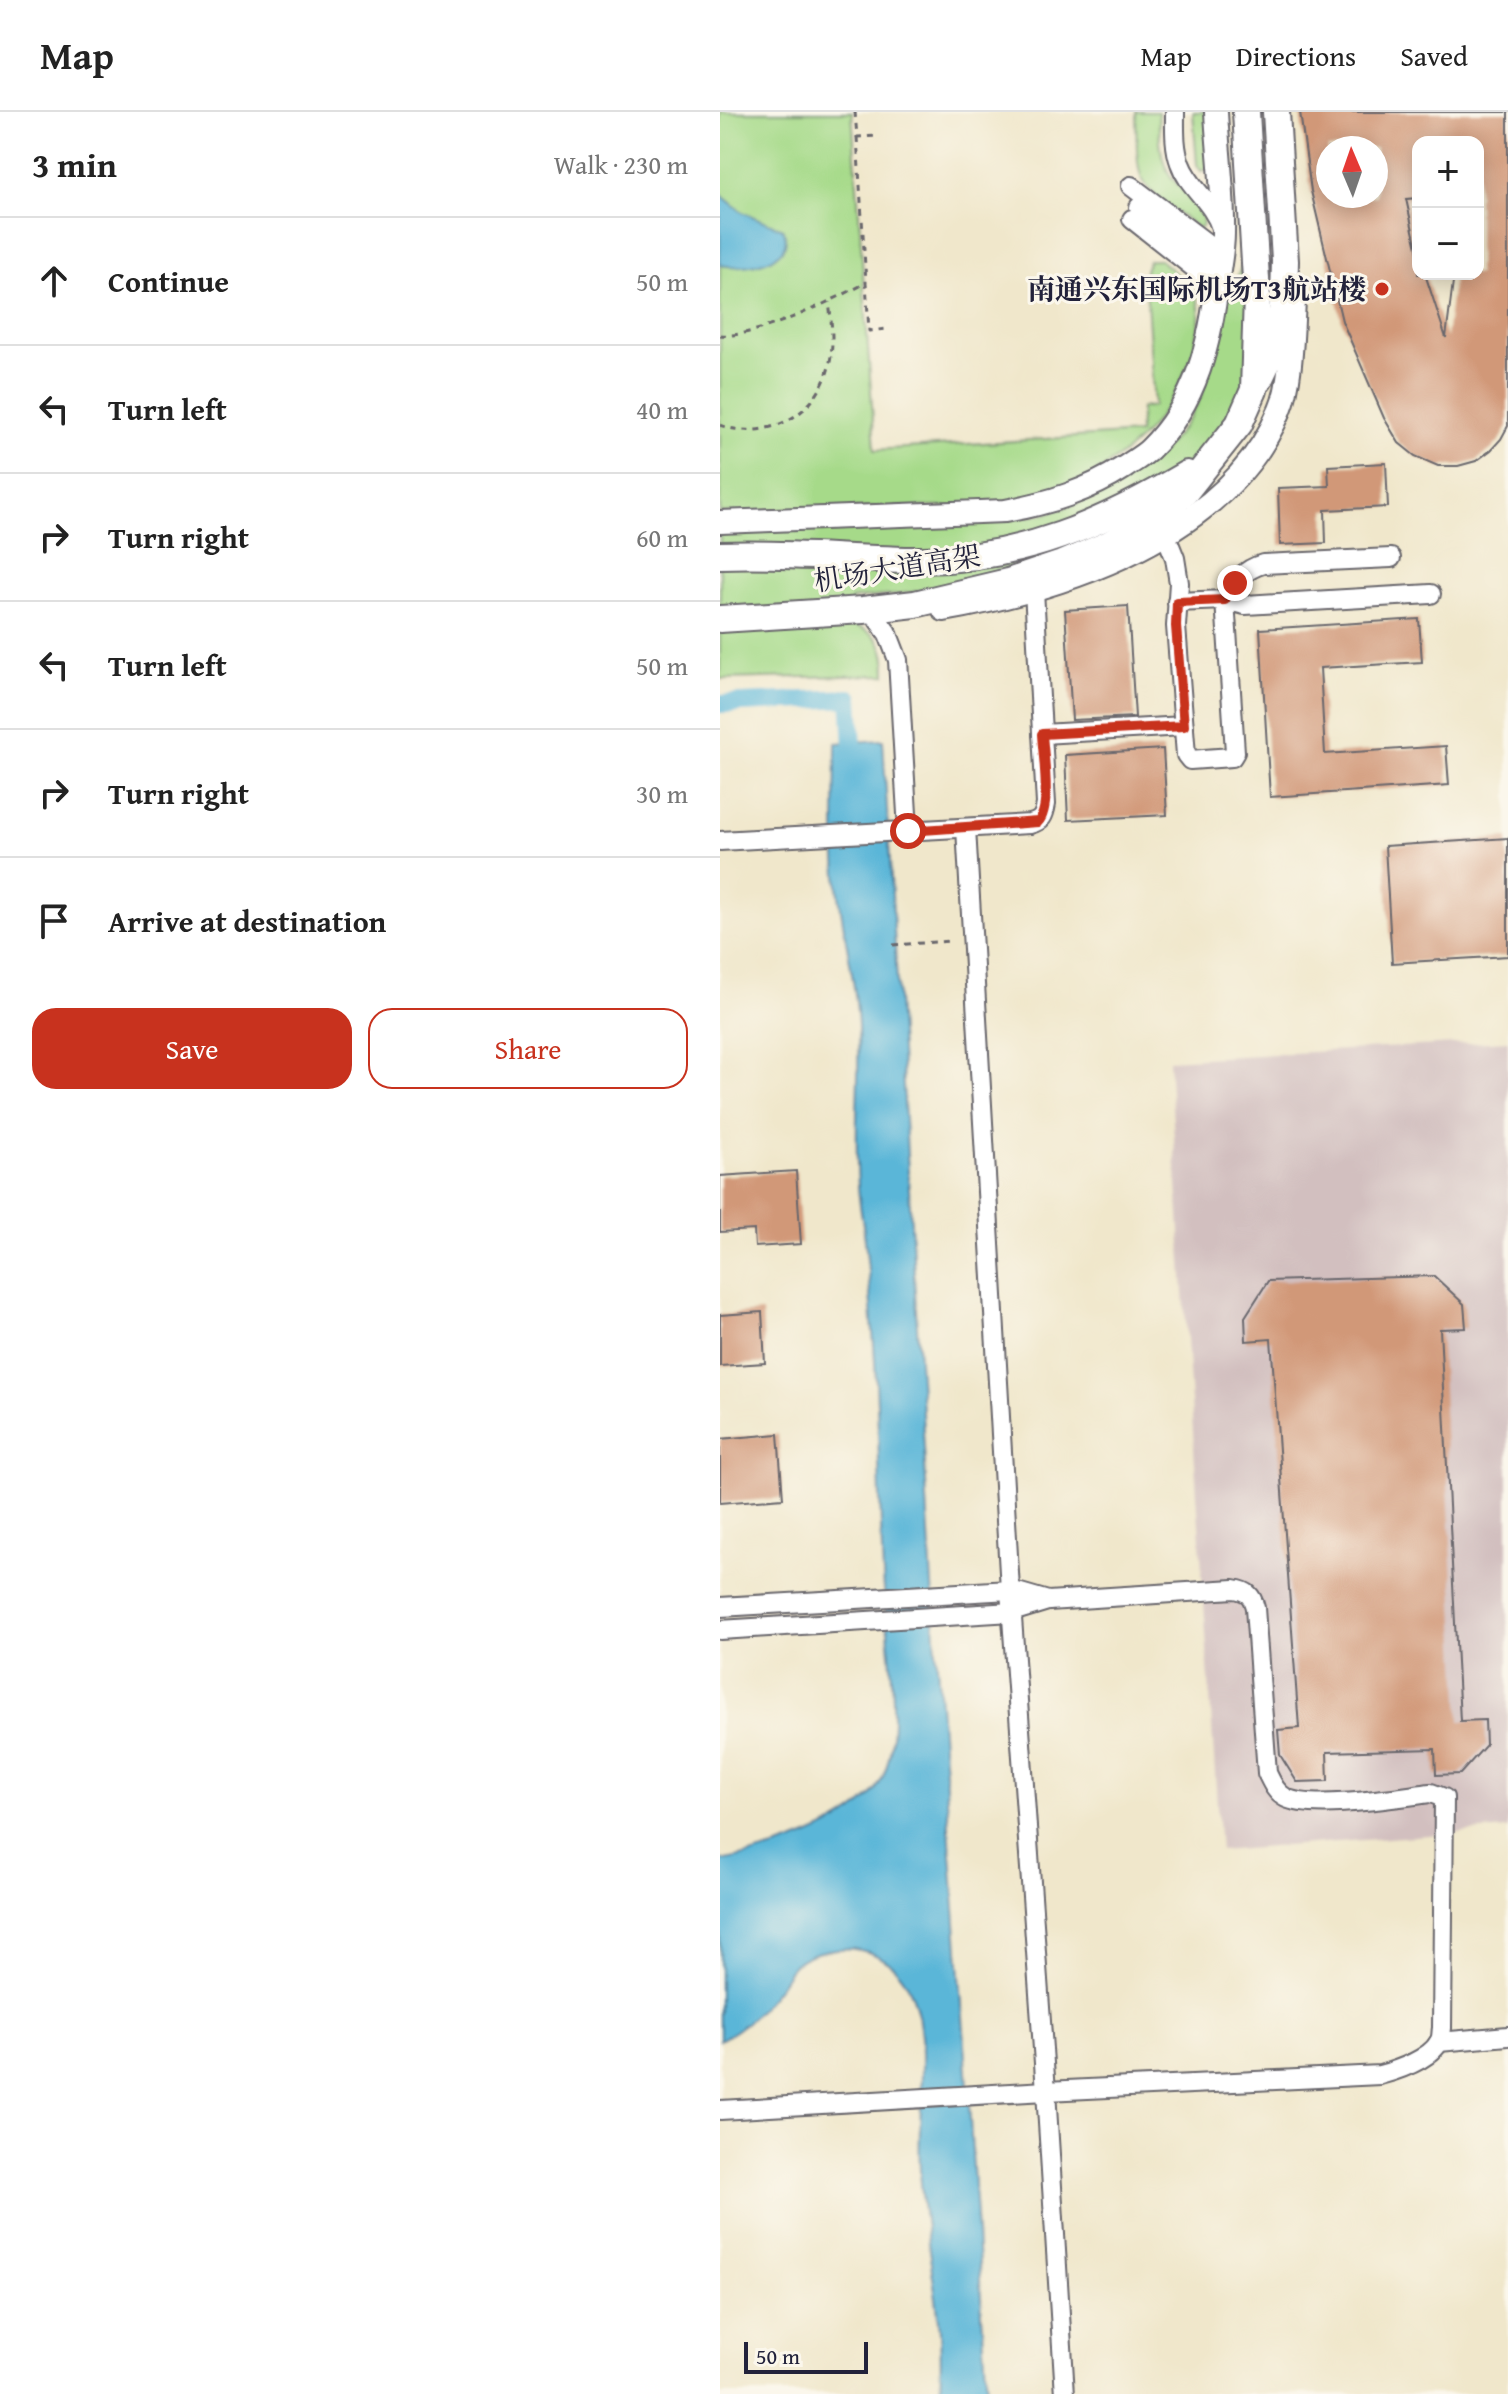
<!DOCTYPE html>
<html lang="en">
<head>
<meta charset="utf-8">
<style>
  :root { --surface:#fff; --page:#f2f2f2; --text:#222; --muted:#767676; --line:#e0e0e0; --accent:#c8321e }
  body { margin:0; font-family:"Gentium Book Plus","Noto Serif SC",serif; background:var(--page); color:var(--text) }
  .controls { position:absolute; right:24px; top:24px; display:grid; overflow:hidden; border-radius:16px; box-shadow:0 4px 20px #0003 }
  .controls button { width:72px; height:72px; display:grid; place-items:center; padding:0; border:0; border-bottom:2px solid var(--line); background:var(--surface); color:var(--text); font:40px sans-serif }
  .compass { position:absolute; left:596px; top:24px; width:72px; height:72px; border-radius:50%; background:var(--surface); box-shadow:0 4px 20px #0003; rotate:358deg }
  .scale { position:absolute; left:24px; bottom:20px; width:124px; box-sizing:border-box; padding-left:8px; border:4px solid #22223b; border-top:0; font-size:22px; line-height:28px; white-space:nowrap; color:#22223b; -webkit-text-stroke:6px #fbf7ec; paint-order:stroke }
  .stop { position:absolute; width:24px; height:24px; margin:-18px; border:6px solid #c8321e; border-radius:50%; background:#fff }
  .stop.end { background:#c8321e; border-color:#fff; box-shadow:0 2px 8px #0008 }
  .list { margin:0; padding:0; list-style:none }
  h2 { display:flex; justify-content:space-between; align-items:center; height:104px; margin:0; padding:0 32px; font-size:34px }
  h2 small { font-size:26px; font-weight:400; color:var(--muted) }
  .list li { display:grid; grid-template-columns:52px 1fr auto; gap:24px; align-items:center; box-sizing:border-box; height:128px; padding:0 32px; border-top:2px solid var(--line) }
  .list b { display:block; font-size:30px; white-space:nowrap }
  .list em { font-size:26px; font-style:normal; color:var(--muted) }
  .actions { display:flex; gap:16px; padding:24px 32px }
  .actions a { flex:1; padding:18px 0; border:2px solid var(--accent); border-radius:24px; text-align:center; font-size:28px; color:var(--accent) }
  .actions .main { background:var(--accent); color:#fff }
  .icon { flex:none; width:44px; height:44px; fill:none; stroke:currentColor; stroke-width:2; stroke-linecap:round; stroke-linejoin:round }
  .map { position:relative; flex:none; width:788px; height:2282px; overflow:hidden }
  header { display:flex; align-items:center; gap:48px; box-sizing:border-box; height:112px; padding:0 40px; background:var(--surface); border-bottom:2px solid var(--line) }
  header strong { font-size:38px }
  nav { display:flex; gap:44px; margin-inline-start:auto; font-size:28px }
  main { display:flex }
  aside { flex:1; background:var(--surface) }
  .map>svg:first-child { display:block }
</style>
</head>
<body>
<header>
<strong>Map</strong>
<nav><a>Map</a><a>Directions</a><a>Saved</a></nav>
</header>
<main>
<aside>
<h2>3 min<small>Walk · 230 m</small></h2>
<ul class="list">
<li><svg class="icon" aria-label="ahead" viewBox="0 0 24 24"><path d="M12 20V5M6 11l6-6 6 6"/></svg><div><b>Continue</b></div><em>50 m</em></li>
<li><svg class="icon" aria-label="left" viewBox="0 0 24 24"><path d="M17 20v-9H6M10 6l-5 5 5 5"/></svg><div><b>Turn left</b></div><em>40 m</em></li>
<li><svg class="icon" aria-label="right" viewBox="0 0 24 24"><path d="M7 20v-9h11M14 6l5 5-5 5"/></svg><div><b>Turn right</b></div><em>60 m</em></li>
<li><svg class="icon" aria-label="left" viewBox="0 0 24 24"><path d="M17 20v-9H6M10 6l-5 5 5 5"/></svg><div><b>Turn left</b></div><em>50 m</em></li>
<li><svg class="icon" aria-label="right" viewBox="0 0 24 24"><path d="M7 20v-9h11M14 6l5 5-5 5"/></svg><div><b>Turn right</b></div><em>30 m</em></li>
<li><svg class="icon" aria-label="arrive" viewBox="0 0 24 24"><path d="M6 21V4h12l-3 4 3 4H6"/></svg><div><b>Arrive at destination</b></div></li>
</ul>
<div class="actions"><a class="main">Save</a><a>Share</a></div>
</aside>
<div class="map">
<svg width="788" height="2282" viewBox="0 0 788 2282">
  <rect width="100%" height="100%" fill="#fbf7ec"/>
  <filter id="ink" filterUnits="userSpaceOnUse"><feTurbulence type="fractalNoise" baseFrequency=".0125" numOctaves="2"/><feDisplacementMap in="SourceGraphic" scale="16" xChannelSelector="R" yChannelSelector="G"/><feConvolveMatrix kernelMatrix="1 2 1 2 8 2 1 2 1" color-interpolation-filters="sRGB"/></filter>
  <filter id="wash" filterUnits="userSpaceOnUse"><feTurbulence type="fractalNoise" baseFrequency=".006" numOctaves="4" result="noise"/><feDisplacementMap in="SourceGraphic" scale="32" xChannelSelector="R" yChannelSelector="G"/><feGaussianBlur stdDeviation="1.8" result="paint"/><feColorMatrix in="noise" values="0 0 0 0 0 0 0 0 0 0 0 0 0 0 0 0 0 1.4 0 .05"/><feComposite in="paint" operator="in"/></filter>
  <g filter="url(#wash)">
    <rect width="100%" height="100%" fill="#f0e7cb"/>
    <polygon fill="#d2bfbf" points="788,929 788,1717 500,1739 449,948"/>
    <g fill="#a6da89" stroke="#647e62" stroke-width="2">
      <path d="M0,0H132L155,338L419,321L421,296L434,294L425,158L429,148H440C452,158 467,169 475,182C485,201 476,234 468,253C437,332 368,379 285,392C251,397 210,394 176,395C117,397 59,399 0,401Z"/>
      <path d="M416,0H438C440,21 438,45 450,63C461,81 488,91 482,115L478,116C462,103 428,83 421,64C415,48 417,18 416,0Z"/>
      <polygon points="473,0 487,0 490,54 488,57 481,59 477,53"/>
      <path d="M521,155H546L517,311L429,398L293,454L232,473L174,483L132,487L134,513C161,523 166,536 166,563L0,567V417L279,408C295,406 313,405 328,401C389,384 454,345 481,284C491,260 495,233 501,207C506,189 515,172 521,155Z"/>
    </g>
    <g fill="#5ab6d8" stroke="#3e6c8a" stroke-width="2">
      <path d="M0,82L22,100L63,117C79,150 21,158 0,153Z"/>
      <path d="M163,628L215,1525L247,1959L267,2282H221C220,2258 222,2233 219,2209C213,2159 203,2109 200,2058C196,2003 214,1921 187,1872C171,1844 141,1832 109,1838C99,1840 84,1844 76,1851C69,1857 63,1868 58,1876C41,1898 25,1915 0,1928V1749C48,1741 137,1715 161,1669C186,1620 165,1517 163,1461C159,1385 159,1309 154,1233C151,1198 149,1163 145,1128C143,1110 139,1092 138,1074C134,1020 140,966 138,913C136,866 122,820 118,773C113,726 116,678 116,631Z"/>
    </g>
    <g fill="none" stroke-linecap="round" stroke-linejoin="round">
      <polyline stroke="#5ab6d8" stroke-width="18" points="0,592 130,586 134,651"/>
    </g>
    <g id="blocks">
      <g fill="#d19878" fill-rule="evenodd">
        <path d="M580,0H788V314L781,327L771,338L756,349L738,354H718L695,344L679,331L664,306L622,209L591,79ZM698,30H758V162H734L726,226L705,162H698V141L686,87L698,86ZM608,36H656V84H608Z"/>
        <polygon points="666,351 668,395 605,398 606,431 560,433 558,376 609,374 608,354"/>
        <polygon points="408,494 415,605 352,608 345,498"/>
        <polygon points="699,507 702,550 600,556 605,642 726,634 729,673 550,685 540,517"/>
        <polygon points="443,637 447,703 348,708 345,643"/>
        <polygon points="788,726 788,844 672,851 665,734"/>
        <polygon points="76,1059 81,1132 35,1135 34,1118 0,1120 0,1064"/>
        <polygon points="714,1164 744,1192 746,1216 720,1217 740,1609 765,1608 766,1633 740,1662 716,1663 715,1637 607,1640 608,1669 577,1670 560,1643 558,1618 579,1616 551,1227 526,1229 525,1205 548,1169"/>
        <polygon points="42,1200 45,1251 0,1254 0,1203"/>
        <polygon points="58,1322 63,1386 0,1391 0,1327"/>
      </g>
    </g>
  </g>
  <g filter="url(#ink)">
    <use href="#blocks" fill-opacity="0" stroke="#6a676d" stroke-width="2"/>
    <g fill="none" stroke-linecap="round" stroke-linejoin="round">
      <g stroke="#6a676d" stroke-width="22">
        <g id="minor">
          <path d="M455,0C455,16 454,35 460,51C468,75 493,90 501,116"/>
          <polyline points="411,74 501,142"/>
          <polyline points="419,95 499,158"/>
          <polyline points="412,107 497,174"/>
          <path d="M445,421L455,446L459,471L456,514L466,643L470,648L512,645L515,640L505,488C516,470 522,458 543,452L671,446"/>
          <polyline points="457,490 505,488 525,493 711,482"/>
          <polyline points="158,508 168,522 178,548 188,719"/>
          <polyline points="322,622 464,614"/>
          <polyline points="246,716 290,1478 326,1979 345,2282"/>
          <path d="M0,729L310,712C322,709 324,704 326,692L314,478"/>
          <polyline points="0,1495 290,1478 328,1489"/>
          <path d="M0,1518L292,1500L328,1489L514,1477C527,1479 532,1483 535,1496L547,1661C552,1671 556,1681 566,1686C593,1699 677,1685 711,1681L724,1686L722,1916C721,1921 722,1926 719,1930C710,1947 678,1958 660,1963L326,1979L0,1998"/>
          <polyline points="719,1930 788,1924"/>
        </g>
      </g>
      <g stroke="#6a676d" stroke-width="26">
        <g id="major">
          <path d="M0,410L285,399C329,391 368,379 405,355C413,349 423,344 430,337C477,291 491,228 498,165C500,151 503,136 503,122C504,82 498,40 496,0"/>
          <path d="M224,498C347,476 509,423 560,298C572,270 572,220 574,189"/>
        </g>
      </g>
      <g stroke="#6a676d" stroke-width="30">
        <g id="highway">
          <polyline points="539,268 557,230 564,187 565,149 556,0"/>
          <path d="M0,443C67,440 135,448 202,448C303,447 382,412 467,362"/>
          <polyline points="0,507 143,498 195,492 288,470 342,452 387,433 430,409 465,380 519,312 534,278 537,184 526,0"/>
        </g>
      </g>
      <g stroke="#6a676d" stroke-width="3" stroke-dasharray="6 6" stroke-linecap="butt">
        <polyline points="135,0 137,25 157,24"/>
        <polyline points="137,25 149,219 166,217"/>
        <path d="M0,223C35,227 113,188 146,171"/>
        <path d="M0,313C42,329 91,307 106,264C115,241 112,214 109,190"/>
        <polyline points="173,833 230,829"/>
      </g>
      <use href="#minor" stroke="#fff" stroke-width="18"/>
      <use href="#major" stroke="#fff" stroke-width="22"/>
      <use href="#highway" stroke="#fff" stroke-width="26"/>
    </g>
  </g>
  <g fill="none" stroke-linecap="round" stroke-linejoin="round" filter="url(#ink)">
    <path stroke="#c8321e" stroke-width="10" d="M188,719L318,710C332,696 323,642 322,622L464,614L456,514L457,490L505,488L515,471"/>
  </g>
  <circle fill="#c8321e" stroke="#fbf7ec" stroke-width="3" cx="662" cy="177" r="8"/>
  <g text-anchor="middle" stroke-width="6" stroke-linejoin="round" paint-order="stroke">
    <g font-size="28" font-weight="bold" fill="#22223b" stroke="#fbf7ec" text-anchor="end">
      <text x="646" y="187">南通兴东国际机场T3航站楼</text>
    </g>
    <g font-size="28" fill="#22223b" stroke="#fbf7ec">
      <text transform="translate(177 456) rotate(-9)" y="10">机场大道高架</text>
    </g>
  </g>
</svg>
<div class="controls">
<button>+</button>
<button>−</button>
</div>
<svg class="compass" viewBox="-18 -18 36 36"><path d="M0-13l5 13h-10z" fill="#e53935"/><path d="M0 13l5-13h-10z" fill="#767676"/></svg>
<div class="scale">50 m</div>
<div class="stop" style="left:188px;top:719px"></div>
<div class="stop end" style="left:515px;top:471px"></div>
</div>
</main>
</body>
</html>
